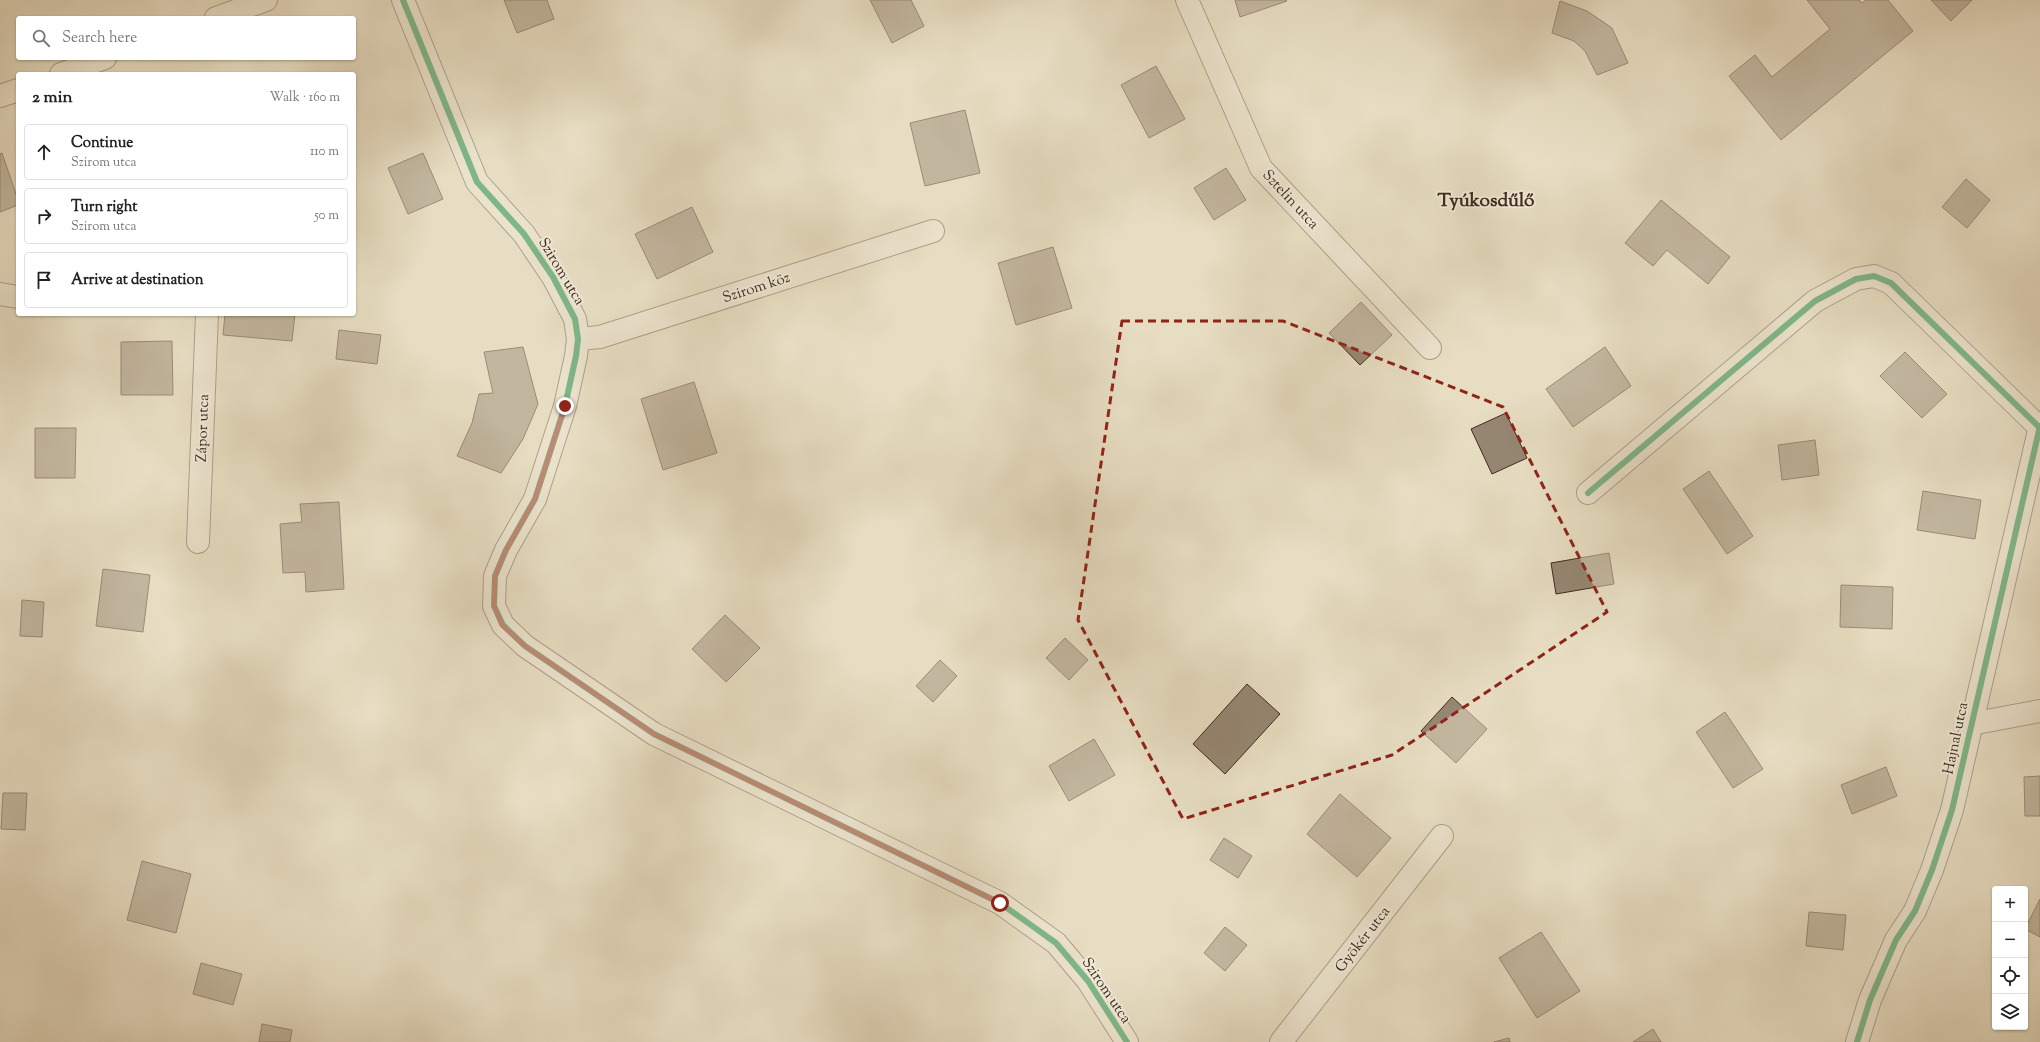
<!DOCTYPE html>
<html lang="en">
<head>
<meta charset="utf-8">
<style>
  :root { --surface:#fff; --page:#f2f2f2; --text:#222; --muted:#767676; --line:#e0e0e0 }
  body { margin:0; font-family:"Sorts Mill Goudy",serif; background:var(--page); color:var(--text) }
  .controls { position:absolute; right:12px; bottom:12px; display:grid; overflow:hidden; border-radius:4px; box-shadow:0 1px 3px #0004 }
  .controls button { width:36px; height:36px; display:grid; place-items:center; padding:0; border:0; border-bottom:1px solid var(--line); background:var(--surface); color:var(--text); font:20px sans-serif }
  .stop { position:absolute; width:12px; height:12px; margin:-9px; border:3px solid #8f2418; border-radius:50%; background:#fff }
  .stop.end { background:#8f2418; border-color:#fff; box-shadow:0 1px 4px #0008 }
  .list { margin:0; padding:0; list-style:none }
  h2 { display:flex; justify-content:space-between; align-items:center; height:52px; margin:0; padding:0 16px; font-size:17px }
  h2 small { font-size:13px; font-weight:400; color:var(--muted) }
  .list li { display:grid; grid-template-columns:26px 1fr auto; gap:12px; align-items:center; box-sizing:border-box; height:56px; margin:0 8px 8px; padding:0 8px; border:1px solid var(--line); border-radius:4px }
  .list b { display:block; font-size:15px; white-space:nowrap }
  .list p { margin:0; font-size:13px; white-space:nowrap; color:var(--muted) }
  .list em { font-size:13px; font-style:normal; color:var(--muted) }
  .icon { flex:none; width:22px; height:22px; fill:none; stroke:currentColor; stroke-width:2; stroke-linecap:round; stroke-linejoin:round }
  .map { position:relative; flex:none; width:2040px; height:1042px; overflow:hidden }
  .search { position:absolute; background:var(--surface); box-shadow:0 1px 3px #0004; left:16px; top:16px; width:340px; height:44px; display:flex; align-items:center; gap:10px; box-sizing:border-box; padding:0 14px; border-radius:4px; color:var(--muted); font-size:15px }
  .panel { position:absolute; background:var(--surface); box-shadow:0 1px 3px #0004; left:16px; top:72px; width:340px; height:244px; border-radius:4px }
  .map>svg:first-child { display:block }
</style>
</head>
<body>
<div class="map">
<svg width="2040" height="1042" viewBox="0 0 2040 1042">
  <rect width="100%" height="100%" fill="#e7ddc2"/>
  <filter id="stains"><feTurbulence type="fractalNoise" baseFrequency=".005" numOctaves="4"/><feColorMatrix values="0 0 0 0 .2 0 0 0 0 .09 0 0 0 0 .02 0 0 0 .5 -.17"/></filter>
  <radialGradient id="worn" r=".72"><stop offset=".6" stop-color="#630" stop-opacity="0"/><stop offset="1" stop-color="#630" stop-opacity=".3"/></radialGradient>
  <g fill="#968773" stroke="#3f2a1d">
    <polygon points="504,0 547,0 554,19 517,33"/>
    <polygon points="870,0 911,0 924,26 892,43"/>
    <polygon points="1235,0 1286,0 1287,1 1240,17"/>
    <polygon points="1807,0 1859,0 1862,3 1866,0 1888,0 1913,31 1781,140 1729,76 1755,55 1772,77 1830,29"/>
    <polygon points="1931,0 1972,0 1951,21"/>
    <polygon points="1560,1 1587,11 1612,28 1628,63 1597,75 1585,51 1574,41 1552,33"/>
    <polygon points="1156,66 1185,119 1149,138 1121,85"/>
    <polygon points="965,110 980,173 925,186 910,123"/>
    <polygon points="2,153 18,200 18,205 0,212 0,154"/>
    <polygon points="423,153 443,199 408,214 388,168"/>
    <polygon points="1226,168 1246,200 1214,220 1194,188"/>
    <polygon points="1966,179 1990,200 1967,228 1942,207"/>
    <polygon points="1661,200 1730,257 1708,284 1667,250 1653,266 1625,243"/>
    <polygon points="692,207 713,252 657,279 635,234"/>
    <polygon points="1053,247 1072,308 1016,325 998,263"/>
    <polygon points="1361,302 1392,335 1360,365 1329,333"/>
    <polygon points="225,314 295,314 292,341 223,335"/>
    <polygon points="339,330 381,335 377,364 336,359"/>
    <polygon points="172,341 173,395 121,395 121,342"/>
    <polygon points="523,347 538,404 523,439 501,473 457,456 472,423 479,394 493,393 484,352"/>
    <polygon points="1605,347 1631,386 1573,427 1546,389"/>
    <polygon points="1905,352 1947,394 1922,418 1880,376"/>
    <polygon points="694,382 717,453 663,470 641,399"/>
    <polygon points="1506,413 1527,458 1492,474 1471,429"/>
    <polygon points="35,428 76,428 75,478 35,478"/>
    <polygon points="1815,440 1819,475 1782,480 1778,445"/>
    <polygon points="1709,471 1753,536 1727,554 1683,489"/>
    <polygon points="1923,491 1981,500 1975,539 1917,530"/>
    <polygon points="339,502 344,589 306,592 305,572 283,573 280,524 302,522 300,504"/>
    <polygon points="1609,553 1614,584 1556,594 1551,563"/>
    <polygon points="103,569 150,575 143,632 96,626"/>
    <polygon points="1841,585 1893,587 1892,629 1840,627"/>
    <polygon points="22,600 44,602 42,637 20,636"/>
    <polygon points="725,615 760,648 726,682 692,649"/>
    <polygon points="1065,638 1088,660 1069,680 1046,658"/>
    <polygon points="940,660 957,676 933,702 916,686"/>
    <polygon points="1247,684 1280,714 1225,774 1193,744"/>
    <polygon points="1452,697 1487,729 1456,763 1421,731"/>
    <polygon points="1725,712 1763,769 1733,788 1696,732"/>
    <polygon points="1094,739 1115,775 1069,801 1049,766"/>
    <polygon points="1886,767 1897,796 1852,814 1841,785"/>
    <polygon points="2040,776 2040,816 2025,816 2024,777"/>
    <polygon points="3,793 27,793 25,830 1,829"/>
    <polygon points="1340,794 1391,838 1357,877 1307,834"/>
    <polygon points="1224,838 1252,856 1238,878 1210,860"/>
    <polygon points="142,861 191,874 176,933 127,920"/>
    <polygon points="2040,899 2040,937 2025,929"/>
    <polygon points="1809,912 1846,915 1843,950 1806,946"/>
    <polygon points="1225,927 1247,945 1225,971 1204,953"/>
    <polygon points="1541,932 1580,991 1537,1018 1499,958"/>
    <polygon points="201,963 242,974 233,1005 193,994"/>
    <polygon points="262,1024 292,1030 290,1042 259,1042"/>
    <polygon points="1653,1029 1661,1042 1633,1042"/>
    <polygon points="1509,1038 1510,1042 1494,1042"/>
  </g>
  <g fill="none" stroke-linecap="round" stroke-linejoin="round">
    <g stroke="#695746" stroke-width="24">
      <g id="street">
        <polyline points="403,0 477,182 524,234 553,277 575,319 578,339 576,356 565,406 535,499 506,550 495,576 494,606 503,625 525,646 654,734 1000,903 1056,943 1088,981 1127,1042"/>
        <polyline points="1187,0 1261,168 1430,348"/>
        <polyline points="216,18 266,0"/>
        <polyline points="61,74 105,58"/>
        <polyline points="0,96 18,90"/>
        <polyline points="0,294 18,297"/>
        <polyline points="578,339 600,337 933,231"/>
        <polyline points="1588,493 1815,301 1856,279 1874,276 1891,283 2039,427"/>
        <polyline points="198,542 207,314"/>
        <polyline points="1971,724 2040,711"/>
        <polyline points="1281,1042 1442,836"/>
        <polyline points="1857,1042 1870,1000 1896,940 1915,911 1932,870 1952,810 2040,426"/>
      </g>
    </g>
    <use href="#street" stroke="#efe9d7" stroke-width="22"/>
    <g stroke="#efe9d7" stroke-width="8">
      <g id="cycleway">
        <polyline points="403,0 477,182 524,234 553,277 575,319 578,339 576,356 565,406 535,499 506,550 495,576 494,606 503,625 525,646 654,734 1000,903 1056,943 1088,981 1127,1042"/>
        <polyline points="1588,493 1815,301 1856,279 1874,276 1891,283 2039,427"/>
        <polyline points="1857,1042 1870,1000 1896,940 1915,911 1932,870 1952,810 2040,426"/>
      </g>
    </g>
    <use href="#cycleway" stroke="#00873e" stroke-width="6"/>
  </g>
  <g fill="none" stroke-linecap="round" stroke-linejoin="round">
    <polyline stroke="#8f2418" stroke-width="5" points="565,406 535,499 506,550 495,576 494,606 502,625 525,646 654,734 1000,903"/>
  </g>
  <path d="M0 0H2040V1042H0ZM1122,321H1283L1503,407L1607,612L1392,755L1183,819L1078,620Z" fill="#e7ddc2" fill-opacity=".55" fill-rule="evenodd"/>
  <path fill="none" stroke="#8f2418" stroke-width="3" stroke-dasharray="8 5" stroke-linejoin="round" d="M1122,321H1283L1503,407L1607,612L1392,755L1183,819L1078,620Z"/>
  <g text-anchor="middle" stroke-width="4" stroke-linejoin="round" paint-order="stroke">
    <g font-size="15" fill="#3f2a1d" stroke="#efe9d7">
      <text transform="translate(1291 199) rotate(47)" y="5">Sztelin utca</text>
      <text transform="translate(562 271) rotate(59)" y="5">Szirom utca</text>
      <text transform="translate(756 287) rotate(-18)" y="5">Szirom köz</text>
      <text transform="translate(202 428) rotate(-88)" y="5">Zápor utca</text>
      <text transform="translate(1955 738) rotate(-78)" y="5">Hajnal utca</text>
      <text transform="translate(1362 939) rotate(-52)" y="5">Gyökér utca</text>
      <text transform="translate(1107 990) rotate(56)" y="5">Szirom utca</text>
    </g>
    <g font-size="19" font-weight="bold" fill="#3f2a1d" stroke="#efe9d7">
      <text x="1486" y="206">Tyúkosdűlő</text>
    </g>
  </g>
  <rect width="100%" height="100%" filter="url(#stains)"/>
  <rect width="100%" height="100%" fill="url(#worn)"/>
</svg>
<div class="controls">
<button>+</button>
<button>−</button>
<button><svg class="icon" aria-label="locate" viewBox="0 0 24 24"><circle cx="12" cy="12" r="6"/><path d="M12 2v4M12 18v4M2 12h4M18 12h4"/></svg></button>
<button><svg class="icon" aria-label="layers" viewBox="0 0 24 24"><path d="M12 4l9 5-9 5-9-5zM3 14l9 5 9-5"/></svg></button>
</div>
<div class="stop" style="left:1000px;top:903px"></div>
<div class="stop end" style="left:565px;top:406px"></div>
<div class="search"><svg class="icon" aria-label="search" viewBox="0 0 24 24"><circle cx="10" cy="10" r="6"/><path d="M15 15l6 6"/></svg>Search here</div>
<section class="panel">
<h2>2 min<small>Walk · 160 m</small></h2>
<ul class="list">
<li><svg class="icon" aria-label="ahead" viewBox="0 0 24 24"><path d="M12 20V5M6 11l6-6 6 6"/></svg><div><b>Continue</b><p>Szirom utca</p></div><em>110 m</em></li>
<li><svg class="icon" aria-label="right" viewBox="0 0 24 24"><path d="M7 20v-9h11M14 6l5 5-5 5"/></svg><div><b>Turn right</b><p>Szirom utca</p></div><em>50 m</em></li>
<li><svg class="icon" aria-label="arrive" viewBox="0 0 24 24"><path d="M6 21V4h12l-3 4 3 4H6"/></svg><div><b>Arrive at destination</b></div></li>
</ul>
</section>
</div>
</body>
</html>
